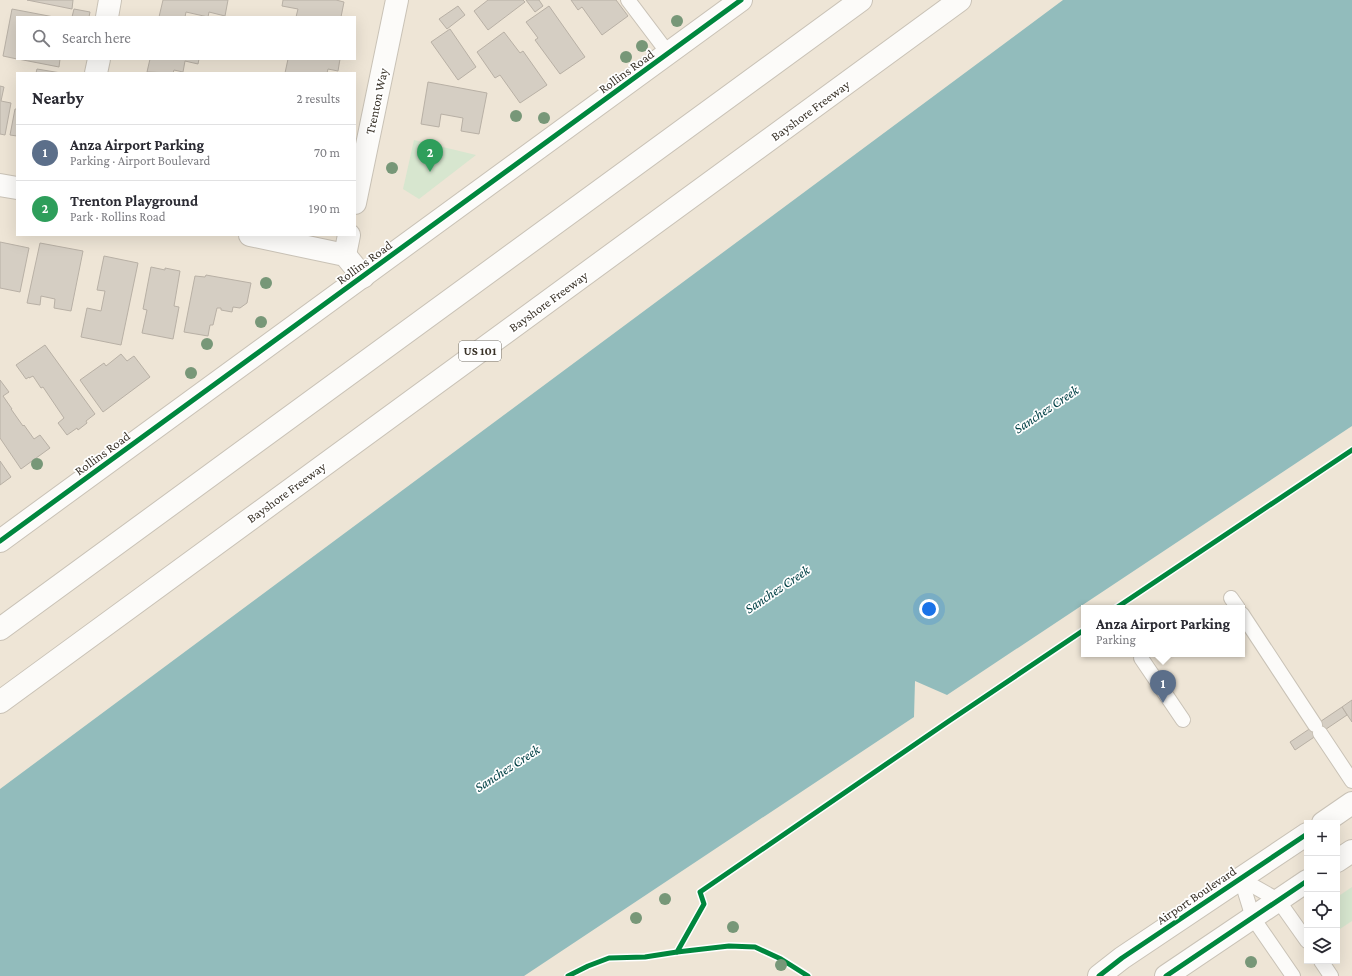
<!DOCTYPE html>
<html lang="en">
<head>
<meta charset="utf-8">
<style>
  :root { --surface:#fff; --page:#f2f2f3; --text:#2b2b33; --muted:#7c7c81; --line:#e1e1e2; --accent:#787165 }
  body { margin:0; font-family:"Crimson Pro",serif; background:var(--page); color:var(--text) }
  .controls { position:absolute; right:12px; bottom:12px; display:grid; overflow:hidden; border-radius:0px; box-shadow:0 4px 16px #0002 }
  .controls button { width:36px; height:36px; display:grid; place-items:center; padding:0; border:0; border-bottom:1px solid var(--line); background:var(--surface); color:var(--text); font:20px sans-serif }
  .you { position:absolute; left:929px; top:609px; width:14px; height:14px; margin:-10px; border:3px solid #fff; border-radius:50%; background:#1a73e8; box-shadow:0 0 0 6px #1a73e833 }
  .badge { display:grid; place-items:center; width:26px; height:26px; border-radius:50%; background:var(--accent); color:#fff; font-size:13px; font-weight:700 }
  .pin { position:absolute; translate:-50% -33px; filter:drop-shadow(0 1px 2px #0008) }
  .pin::after { content:''; position:absolute; top:21px; width:14px; height:12px; background:inherit; clip-path:polygon(0 0,100% 0,50% 100%) }
  .popup { position:absolute; left:1081px; top:605px; width:164px; height:52px; box-sizing:border-box; display:grid; place-content:center; border-radius:0px; background:var(--surface); filter:drop-shadow(0 1px 3px #0005); font-size:13px; white-space:nowrap; color:var(--muted) }
  .popup b { font-size:15px; color:var(--text) }
  .popup::after { content:''; position:absolute; left:50%; top:100%; margin-left:-8px; border:8px solid transparent; border-top-color:var(--surface) }
  .list { margin:0; padding:0; list-style:none }
  h2 { display:flex; justify-content:space-between; align-items:center; height:52px; margin:0; padding:0 16px; font-size:17px }
  h2 small { font-size:13px; font-weight:400; color:var(--muted) }
  .list li { display:grid; grid-template-columns:26px 1fr auto; gap:12px; align-items:center; box-sizing:border-box; height:56px; padding:0 16px; border-top:1px solid var(--line) }
  .list b { display:block; font-size:15px; white-space:nowrap }
  .list p { margin:0; font-size:13px; white-space:nowrap; color:var(--muted) }
  .list em { font-size:13px; font-style:normal; color:var(--muted) }
  .icon { flex:none; width:22px; height:22px; fill:none; stroke:currentColor; stroke-width:2; stroke-linecap:round; stroke-linejoin:round }
  .map { position:relative; flex:none; width:1352px; height:976px; overflow:hidden }
  .search { position:absolute; background:var(--surface); box-shadow:0 4px 16px #0002; left:16px; top:16px; width:340px; height:44px; display:flex; align-items:center; gap:10px; box-sizing:border-box; padding:0 14px; border-radius:0px; color:var(--muted); font-size:15px }
  .panel { position:absolute; background:var(--surface); box-shadow:0 4px 16px #0002; left:16px; top:72px; width:340px; height:164px; border-radius:0px }
  .map>svg:first-child { display:block }
</style>
</head>
<body>
<div class="map">
<svg width="1352" height="976" viewBox="0 0 1352 976">
  <rect width="100%" height="100%" fill="#eee5d6"/>
  <g fill="#d7e6cf">
    <polygon points="414,140 476,155 419,199 403,189"/>
    <polygon points="1352,887 1352,921 1337,931 1337,897"/>
  </g>
  <polygon fill="#92bcbc" points="1063,0 1352,0 1352,426 947,695 915,681 914,717 524,976 0,976 0,789"/>
  <g fill="#d5cec3" stroke="#b8b0a5">
    <polygon points="27,0 73,0 72,9"/>
    <polygon points="163,0 228,0 225,16 209,12 208,17 186,12 185,17 159,17"/>
    <polygon points="283,0 336,0 344,2 341,17 296,17 298,9 282,6"/>
    <polygon points="488,0 523,0 525,2 488,30 474,11"/>
    <polygon points="526,0 539,0 543,6 535,12"/>
    <polygon points="571,0 616,0 628,16 602,35 582,7 578,10"/>
    <polygon points="458,6 465,15 447,29 439,19"/>
    <polygon points="549,6 585,57 560,74 535,40 538,38 526,22"/>
    <polygon points="12,9 54,17 17,17 17,59 3,56"/>
    <polygon points="74,9 90,12 89,17 72,17"/>
    <polygon points="450,29 476,67 458,80 431,42"/>
    <polygon points="504,32 520,53 523,51 547,85 520,103 500,75 495,78 477,52"/>
    <polygon points="18,59 60,59 59,67"/>
    <polygon points="150,59 199,59 198,64 185,61 183,72 174,70 173,73 147,72"/>
    <polygon points="288,59 340,59 338,71 328,69 327,73 285,73"/>
    <polygon points="37,69 61,73 36,73"/>
    <polygon points="428,82 487,93 479,134 461,131 463,118 441,114 439,127 421,124"/>
    <polygon points="0,86 4,87 1,101 11,103 5,135 0,134"/>
    <polygon points="15,109 17,109 17,136 10,135"/>
    <polygon points="0,242 29,248 20,292 0,288"/>
    <polygon points="40,243 83,251 71,311 54,308 55,299 41,296 40,305 27,303"/>
    <polygon points="104,256 138,263 121,345 81,337 87,308 101,311 105,291 97,290"/>
    <polygon points="151,267 165,270 165,268 180,271 174,306 179,307 173,339 142,333 147,310 143,309"/>
    <polygon points="206,275 251,283 247,303 240,308 233,307 232,312 221,310 221,308 217,308 213,325 210,325 208,336 184,332 195,276 205,277"/>
    <polygon points="45,345 95,414 86,421 87,423 78,430 77,428 67,435 58,423 64,418 43,387 41,388 33,376 29,378 29,377 26,379 16,365"/>
    <polygon points="121,354 127,361 134,356 150,377 103,412 80,380 104,363 106,366"/>
    <polygon points="0,380 9,392 3,396 12,409 11,409 23,426 24,425 34,439 40,435 50,448 21,469 0,438"/>
    <polygon points="0,461 11,477 0,485"/>
    <polygon points="1352,700 1352,722 1342,707"/>
    <polygon points="1342,707 1347,715 1295,750 1290,742"/>
  </g>
  <g fill="none" stroke-linecap="round" stroke-linejoin="round">
    <g stroke="#c9c2b6" stroke-width="16">
      <g id="lane">
        <polyline points="628,0 668,53"/>
        <polyline points="1231,598 1238,608"/>
        <polyline points="1242,614 1315,725"/>
        <polyline points="1141,658 1183,720"/>
        <polyline points="1320,733 1352,781"/>
        <polyline points="1241,879 1253,918 1293,976"/>
        <polyline points="1241,879 1278,900 1307,941"/>
        <polyline points="1321,961 1331,976"/>
      </g>
    </g>
    <g stroke="#c9c2b6" stroke-width="24">
      <g id="street">
        <polyline points="107,17 110,0"/>
        <polyline points="96,73 99,59"/>
        <polyline points="355,203 397,0"/>
        <polyline points="345,255 349,235"/>
      </g>
    </g>
    <g stroke="#c9c2b6" stroke-width="24">
      <g id="secondary">
        <polyline points="0,185 17,188"/>
        <polyline points="250,235 345,255 363,277"/>
        <polyline points="0,541 741,0"/>
        <polyline points="1323,823 1352,803"/>
        <polyline points="1337,861 1352,851"/>
        <polyline points="1099,976 1122,958 1307,834"/>
        <polyline points="1166,976 1307,881"/>
      </g>
    </g>
    <g stroke="#c9c2b6" stroke-width="24">
      <g id="highway">
        <polyline points="0,629 861,0"/>
        <polyline points="0,702 960,0"/>
      </g>
    </g>
    <use href="#lane" stroke="#fcfbf9" stroke-width="14"/>
    <use href="#street" stroke="#fcfbf9" stroke-width="22"/>
    <use href="#secondary" stroke="#fcfbf9" stroke-width="22"/>
    <use href="#highway" stroke="#fcfbf9" stroke-width="22"/>
    <g stroke="#fff" stroke-width="8">
      <g id="cycleway">
        <polyline points="0,541 741,0"/>
        <polyline points="1116,608 1352,450"/>
        <polyline points="677,952 729,946 755,947 781,959 808,976"/>
        <polyline points="568,976 588,966 609,958 645,957 677,952 704,904 700,892 949,721 1084,630"/>
        <polyline points="1099,976 1122,958 1307,834"/>
        <polyline points="1166,976 1307,881"/>
      </g>
    </g>
    <use href="#cycleway" stroke="#00873e" stroke-width="5"/>
  </g>
  <g fill="#779778">
    <circle cx="677" cy="21" r="6"/>
    <circle cx="642" cy="46" r="6"/>
    <circle cx="626" cy="57" r="6"/>
    <circle cx="516" cy="116" r="6"/>
    <circle cx="544" cy="118" r="6"/>
    <circle cx="392" cy="168" r="6"/>
    <circle cx="266" cy="283" r="6"/>
    <circle cx="261" cy="322" r="6"/>
    <circle cx="207" cy="344" r="6"/>
    <circle cx="191" cy="373" r="6"/>
    <circle cx="37" cy="464" r="6"/>
    <circle cx="665" cy="899" r="6"/>
    <circle cx="636" cy="918" r="6"/>
    <circle cx="733" cy="927" r="6"/>
    <circle cx="1251" cy="962" r="6"/>
    <circle cx="781" cy="965" r="6"/>
  </g>
  <g text-anchor="middle" stroke-width="3.5" stroke-linejoin="round" paint-order="stroke">
    <rect fill="#fff" stroke="#747068" stroke-width="1" x="459" y="341" width="42" height="20" rx="3"/>
    <g font-size="12" font-weight="bold" fill="#393228">
      <text x="480" y="355">US 101</text>
    </g>
    <g font-size="13" fill="#393228" stroke="#fff">
      <text transform="translate(626 71) rotate(-36)" y="5">Rollins Road</text>
      <text transform="translate(376 101) rotate(-78)" y="5">Trenton Way</text>
      <text transform="translate(810 110) rotate(-36)" y="5">Bayshore Freeway</text>
      <text transform="translate(364 262) rotate(-36)" y="5">Rollins Road</text>
      <text transform="translate(548 301) rotate(-36)" y="5">Bayshore Freeway</text>
      <text transform="translate(102 453) rotate(-36)" y="5">Rollins Road</text>
      <text transform="translate(286 492) rotate(-36)" y="5">Bayshore Freeway</text>
      <text transform="translate(1196 895) rotate(-34)" y="5">Airport Boulevard</text>
    </g>
    <g font-size="14" font-style="italic" fill="#044247" stroke="#fff">
      <text transform="translate(1046 409) rotate(-34)" y="5">Sanchez Creek</text>
      <text transform="translate(777 589) rotate(-34)" y="5">Sanchez Creek</text>
      <text transform="translate(507 768) rotate(-33)" y="5">Sanchez Creek</text>
    </g>
  </g>
</svg>
<div class="controls">
<button>+</button>
<button>−</button>
<button><svg class="icon" aria-label="locate" viewBox="0 0 24 24"><circle cx="12" cy="12" r="6"/><path d="M12 2v4M12 18v4M2 12h4M18 12h4"/></svg></button>
<button><svg class="icon" aria-label="layers" viewBox="0 0 24 24"><path d="M12 4l9 5-9 5-9-5zM3 14l9 5 9-5"/></svg></button>
</div>
<div class="you"></div>
<div class="pin badge" style="left:1163px;top:703px;background:#5c6f8a">1</div>
<div class="popup"><b>Anza Airport Parking</b>Parking</div>
<div class="pin badge" style="left:430px;top:172px;background:#2e9e5b">2</div>
<div class="search"><svg class="icon" aria-label="search" viewBox="0 0 24 24"><circle cx="10" cy="10" r="6"/><path d="M15 15l6 6"/></svg>Search here</div>
<section class="panel">
<h2>Nearby<small>2 results</small></h2>
<ul class="list">
<li><span class="badge" style="background:#5c6f8a">1</span><div><b>Anza Airport Parking</b><p>Parking · Airport Boulevard</p></div><em>70 m</em></li>
<li><span class="badge" style="background:#2e9e5b">2</span><div><b>Trenton Playground</b><p>Park · Rollins Road</p></div><em>190 m</em></li>
</ul>
</section>
</div>
</body>
</html>
